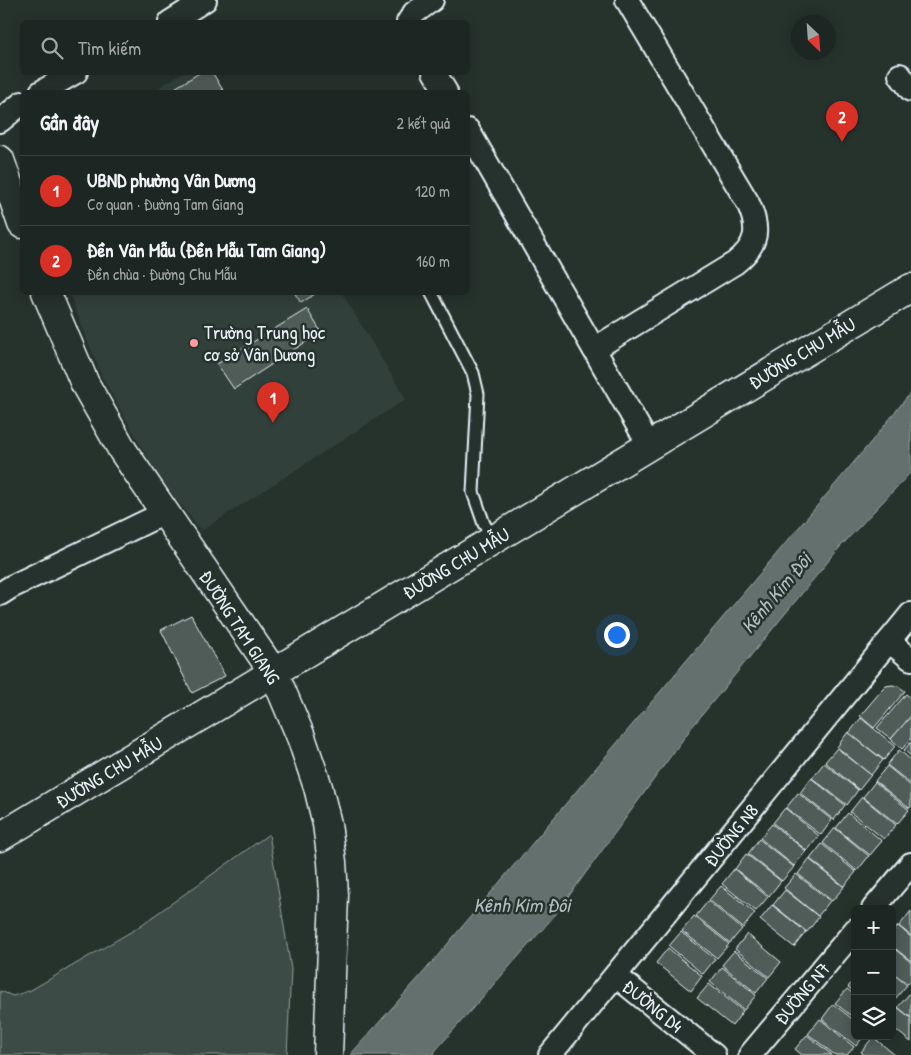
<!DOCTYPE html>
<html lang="vi">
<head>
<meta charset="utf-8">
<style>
  :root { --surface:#1c2622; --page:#252e2a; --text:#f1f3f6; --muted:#a0a5a5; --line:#3a4340; --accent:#d93025 }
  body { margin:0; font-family:"Patrick Hand",sans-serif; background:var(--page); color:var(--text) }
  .controls { position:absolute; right:15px; bottom:15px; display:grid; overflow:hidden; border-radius:8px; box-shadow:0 2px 12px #0003 }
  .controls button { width:45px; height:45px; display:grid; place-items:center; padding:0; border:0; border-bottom:1px solid var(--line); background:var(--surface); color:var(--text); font:25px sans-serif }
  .compass { position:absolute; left:791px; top:15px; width:45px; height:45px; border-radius:50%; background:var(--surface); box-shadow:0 2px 12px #0003; rotate:155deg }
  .you { position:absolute; left:616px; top:634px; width:18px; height:18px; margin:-12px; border:4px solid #fff; border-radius:50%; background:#1a73e8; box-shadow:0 0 0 8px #1a73e833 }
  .badge { display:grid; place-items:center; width:32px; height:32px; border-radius:50%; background:var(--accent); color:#fff; font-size:16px; font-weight:700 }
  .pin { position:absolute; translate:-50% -41px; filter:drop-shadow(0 1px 2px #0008) }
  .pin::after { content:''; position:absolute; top:26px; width:18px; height:15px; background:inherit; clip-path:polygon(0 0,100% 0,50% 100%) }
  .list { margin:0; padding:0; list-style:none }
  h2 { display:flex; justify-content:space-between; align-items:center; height:65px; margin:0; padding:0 20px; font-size:21px }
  h2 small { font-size:16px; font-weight:400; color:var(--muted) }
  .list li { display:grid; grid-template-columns:32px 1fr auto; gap:15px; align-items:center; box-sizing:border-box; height:70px; padding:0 20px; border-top:1px solid var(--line) }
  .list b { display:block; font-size:19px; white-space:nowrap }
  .list p { margin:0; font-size:16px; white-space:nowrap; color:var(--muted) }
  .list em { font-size:16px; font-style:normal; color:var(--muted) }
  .icon { flex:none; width:28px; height:28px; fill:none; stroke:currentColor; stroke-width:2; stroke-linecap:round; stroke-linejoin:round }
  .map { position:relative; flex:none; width:911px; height:1055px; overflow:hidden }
  .search { position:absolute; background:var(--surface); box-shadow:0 2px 12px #0003; left:20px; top:20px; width:450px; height:55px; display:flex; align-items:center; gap:12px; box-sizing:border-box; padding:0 18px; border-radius:8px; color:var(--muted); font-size:19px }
  .panel { position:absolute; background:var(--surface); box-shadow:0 2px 12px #0003; left:20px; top:90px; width:450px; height:205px; border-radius:8px }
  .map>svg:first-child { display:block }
</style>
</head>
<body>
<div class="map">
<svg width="911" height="1055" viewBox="0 0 911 1055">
  <rect width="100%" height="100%" fill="#26332d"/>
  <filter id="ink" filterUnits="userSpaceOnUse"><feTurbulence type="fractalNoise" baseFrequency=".02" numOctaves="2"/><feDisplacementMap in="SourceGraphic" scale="10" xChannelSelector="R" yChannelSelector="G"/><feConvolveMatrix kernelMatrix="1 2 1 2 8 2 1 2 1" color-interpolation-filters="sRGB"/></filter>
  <g filter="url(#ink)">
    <g fill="#333f3a">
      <polygon points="183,72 213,73 225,92 152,92"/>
      <polygon points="69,293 342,293 406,399 201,531 158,476 102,377"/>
    </g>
    <polygon fill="#3e4b47" stroke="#939ea0" points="269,834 291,969 287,1055 0,1055 0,991 13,996 31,990 134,930"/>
    <polygon fill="#636f6d" stroke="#98a3a5" points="911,392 911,472 840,547 692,727 555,915 435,1051 434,1055 350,1055 423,973 881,430"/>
    <g fill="#505c59" stroke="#e8f1f8">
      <polygon points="201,72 212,72 224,92 171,92 170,91"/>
      <polygon points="294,292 318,292 301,303"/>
      <polygon points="307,309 321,332 234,389 217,364"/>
      <polygon points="191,615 225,676 192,693 161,630"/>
      <polygon points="892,685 898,686 905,691 874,728 860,716 881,691 886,686"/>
      <polygon points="906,694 911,698 911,716 891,739 877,728"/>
      <polygon points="911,716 911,739 902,749 891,739"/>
      <polygon points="861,718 895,746 884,760 849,733"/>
      <polygon points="848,732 883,760 871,775 837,747"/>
      <polygon points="911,742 911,756 904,750"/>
      <polygon points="837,748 871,775 859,790 825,762"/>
      <polygon points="899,750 911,760 911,784 887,765"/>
      <polygon points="824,763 858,790 847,805 812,778"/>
      <polygon points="887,766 911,786 911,807 909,808 875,781"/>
      <polygon points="811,778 845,805 834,820 800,793"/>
      <polygon points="875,782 909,810 897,824 863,797"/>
      <polygon points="798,793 832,820 821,835 786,808"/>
      <polygon points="862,797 896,825 884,839 850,812"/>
      <polygon points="785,808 819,836 807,851 773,823"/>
      <polygon points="848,813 882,841 870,855 836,828"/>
      <polygon points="772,824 806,851 794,866 760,838"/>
      <polygon points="835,828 869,856 857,871 823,843"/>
      <polygon points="759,839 794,867 782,881 748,854"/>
      <polygon points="822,844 856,872 844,886 810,859"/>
      <polygon points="746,854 781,881 769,896 735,869"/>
      <polygon points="809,859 844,887 832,901 798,874"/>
      <polygon points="734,869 768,897 756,911 722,884"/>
      <polygon points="796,874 830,901 818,916 784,888"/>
      <polygon points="721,886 755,913 743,928 709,900"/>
      <polygon points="785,890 819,917 807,932 773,905"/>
      <polygon points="708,901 742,929 730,943 696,916"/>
      <polygon points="772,905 806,932 794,947 760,920"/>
      <polygon points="911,911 911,936 899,926"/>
      <polygon points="694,916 729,944 717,958 682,931"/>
      <polygon points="898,926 911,937 911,961 892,946 892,933"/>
      <polygon points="681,932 715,959 703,974 669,946"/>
      <polygon points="747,934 781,962 769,977 735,949"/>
      <polygon points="892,947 911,962 911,980 908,984 892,972"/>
      <polygon points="668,948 702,976 691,991 656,963"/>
      <polygon points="734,951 768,978 756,993 722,965"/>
      <polygon points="722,967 756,995 744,1010 710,982"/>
      <polygon points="892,973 907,985 895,999 892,997"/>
      <polygon points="855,978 855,992 848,987"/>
      <polygon points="709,984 743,1011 732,1026 697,998"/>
      <polygon points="847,989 855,995 855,1019 835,1003"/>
      <polygon points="910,993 911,993 911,1018 898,1007"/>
      <polygon points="833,1004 855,1021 855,1036 864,1036 856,1046 822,1019"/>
      <polygon points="898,1008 911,1018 911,1042 892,1027 892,1014"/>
      <polygon points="820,1019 854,1047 847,1055 835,1055 808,1034"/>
      <polygon points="807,1035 832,1055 802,1055 795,1049"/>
      <polygon points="873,1037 895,1055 865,1055 861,1052"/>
    </g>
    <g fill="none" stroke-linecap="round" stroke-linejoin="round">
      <g stroke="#e8f1f8" stroke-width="15">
        <polyline id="lane" points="431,292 473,373 478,394 473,492 484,524 494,539"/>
      </g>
      <g stroke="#e8f1f8" stroke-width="26">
        <g id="street">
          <polyline points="170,22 205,0"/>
          <polyline points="408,22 414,13 432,0"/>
          <polyline points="434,72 446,92"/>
          <polyline points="900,75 911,90"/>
          <polyline points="41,92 76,72"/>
          <polyline points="0,121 22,103"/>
          <polyline points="468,130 649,445"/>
          <path d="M594,349L735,263C758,245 760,229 748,203L627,0"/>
          <polyline points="0,594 11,587 164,513"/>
          <polyline points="889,641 911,659"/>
          <polyline points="873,909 911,864"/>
          <polyline points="616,976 714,1055"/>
          <polyline points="550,1055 911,614"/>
          <polyline points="750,1055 855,930"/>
        </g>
      </g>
      <g stroke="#e8f1f8" stroke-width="31">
        <g id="secondary">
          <polyline points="0,160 22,224"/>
          <polyline points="46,292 85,384 123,451 274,673 301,737 318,787 327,824 332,862 334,895 328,1055"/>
          <polyline points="0,837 911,288"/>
        </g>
      </g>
      <use href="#lane" stroke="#26332d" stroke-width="11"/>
      <use href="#street" stroke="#26332d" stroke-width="22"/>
      <use href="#secondary" stroke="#26332d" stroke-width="28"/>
    </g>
  </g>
  <circle fill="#ff9aa2" stroke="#26332d" stroke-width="2" cx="194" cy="343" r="5"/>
  <g text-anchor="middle" stroke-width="5" stroke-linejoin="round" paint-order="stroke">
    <g font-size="19" fill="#e8f1f8" stroke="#26332d" text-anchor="start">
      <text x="204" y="339">Trường Trung học<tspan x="204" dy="22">cơ sở Vân Dương</tspan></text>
    </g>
    <g font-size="19" fill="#e8f1f8" stroke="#26332d">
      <text transform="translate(802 353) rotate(-31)" y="7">ĐƯỜNG CHU MẪU</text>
      <text transform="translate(456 563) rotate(-31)" y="7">ĐƯỜNG CHU MẪU</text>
      <text transform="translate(240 627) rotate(57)" y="7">ĐƯỜNG TAM GIANG</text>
      <text transform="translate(109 772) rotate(-31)" y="7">ĐƯỜNG CHU MẪU</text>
      <text transform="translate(731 835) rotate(-51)" y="7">ĐƯỜNG N8</text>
      <text transform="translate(802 993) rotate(-50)" y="7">ĐƯỜNG N7</text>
      <text transform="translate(653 1006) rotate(39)" y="7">ĐƯỜNG D4</text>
    </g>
    <g font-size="20" font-style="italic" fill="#b3bdc0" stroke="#26332d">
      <text transform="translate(776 593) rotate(-50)" y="7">Kênh Kim Đôi</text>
      <text x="522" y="912">Kênh Kim Đôi</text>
    </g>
  </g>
</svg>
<div class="controls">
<button>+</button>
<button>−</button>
<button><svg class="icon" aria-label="layers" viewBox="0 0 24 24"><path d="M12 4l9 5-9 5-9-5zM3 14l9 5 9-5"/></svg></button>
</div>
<svg class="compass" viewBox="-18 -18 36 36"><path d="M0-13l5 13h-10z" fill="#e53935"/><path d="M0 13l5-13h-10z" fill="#a0a5a5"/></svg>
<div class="you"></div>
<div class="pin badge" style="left:273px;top:423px">1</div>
<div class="pin badge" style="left:842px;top:142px">2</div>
<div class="search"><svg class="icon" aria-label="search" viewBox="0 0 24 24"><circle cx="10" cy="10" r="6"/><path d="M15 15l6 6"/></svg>Tìm kiếm</div>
<section class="panel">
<h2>Gần đây<small>2 kết quả</small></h2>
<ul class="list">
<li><span class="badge">1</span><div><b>UBND phường Vân Dương</b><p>Cơ quan · Đường Tam Giang</p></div><em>120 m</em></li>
<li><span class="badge">2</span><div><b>Đền Vân Mẫu (Đền Mẫu Tam Giang)</b><p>Đền chùa · Đường Chu Mẫu</p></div><em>160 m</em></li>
</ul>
</section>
</div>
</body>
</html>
